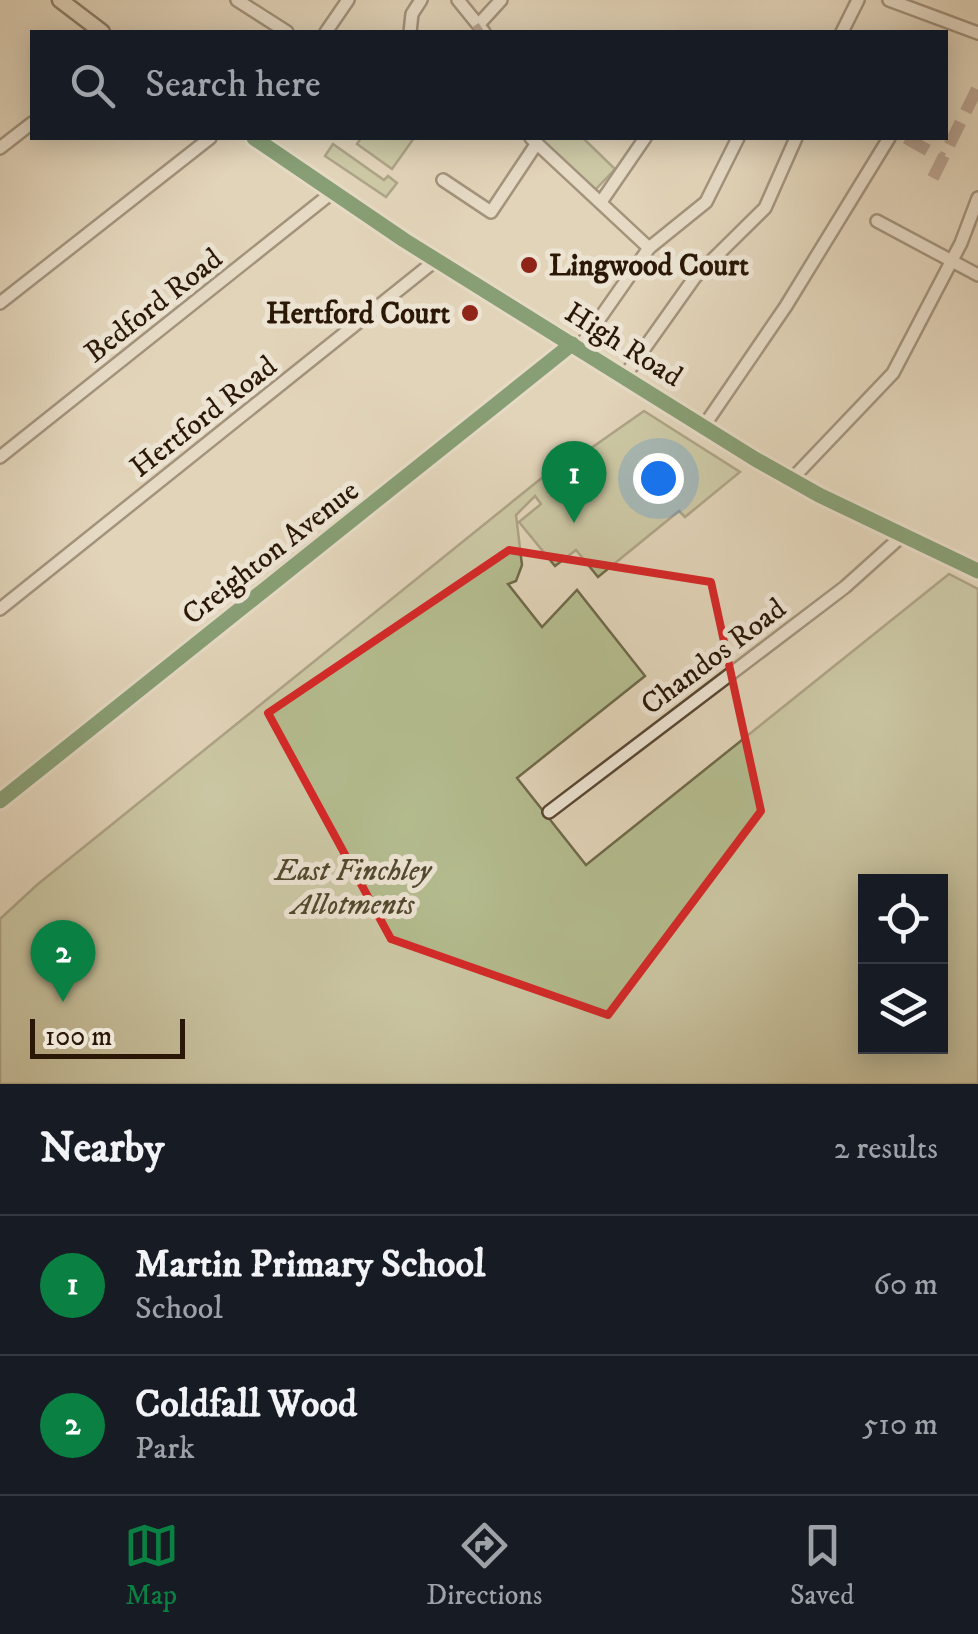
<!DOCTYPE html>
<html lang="en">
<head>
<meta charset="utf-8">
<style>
  :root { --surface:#171b24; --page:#242831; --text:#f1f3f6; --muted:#9ea1a6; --line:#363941; --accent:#0b8043 }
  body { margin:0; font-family:"IM FELL DW Pica",serif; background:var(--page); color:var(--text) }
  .controls { position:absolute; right:30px; bottom:30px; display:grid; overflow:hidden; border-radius:0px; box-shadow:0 5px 25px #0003 }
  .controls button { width:90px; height:90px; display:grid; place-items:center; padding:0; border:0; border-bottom:2px solid var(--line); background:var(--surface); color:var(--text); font:50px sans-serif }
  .scale { position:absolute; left:30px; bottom:25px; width:155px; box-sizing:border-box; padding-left:10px; border:5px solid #2a1705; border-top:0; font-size:28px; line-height:35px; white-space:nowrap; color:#2a1705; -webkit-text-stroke:8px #ece3d2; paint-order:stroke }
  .you { position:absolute; left:658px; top:478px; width:35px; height:35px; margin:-25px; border:8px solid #fff; border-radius:50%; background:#1a73e8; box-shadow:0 0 0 15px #1a73e833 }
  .badge { display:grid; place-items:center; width:65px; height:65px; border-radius:50%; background:var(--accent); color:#fff; font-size:32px; font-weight:700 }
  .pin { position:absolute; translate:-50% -82px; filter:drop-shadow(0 2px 5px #0008) }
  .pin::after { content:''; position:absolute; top:52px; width:35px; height:30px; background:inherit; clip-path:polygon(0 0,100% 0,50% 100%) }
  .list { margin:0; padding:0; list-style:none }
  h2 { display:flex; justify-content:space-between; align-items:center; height:130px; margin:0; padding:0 40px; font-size:42px }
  h2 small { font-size:32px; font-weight:400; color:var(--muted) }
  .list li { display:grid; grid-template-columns:65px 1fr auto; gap:30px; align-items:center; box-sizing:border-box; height:140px; padding:0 40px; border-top:2px solid var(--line) }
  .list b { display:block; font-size:38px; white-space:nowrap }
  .list p { margin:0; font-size:32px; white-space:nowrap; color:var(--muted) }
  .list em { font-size:32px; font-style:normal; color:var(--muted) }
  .icon { flex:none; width:55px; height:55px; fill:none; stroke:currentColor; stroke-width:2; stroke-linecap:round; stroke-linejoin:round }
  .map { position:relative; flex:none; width:978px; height:1084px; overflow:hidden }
  .search { position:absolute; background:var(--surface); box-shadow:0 5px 25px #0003; left:30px; right:30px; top:30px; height:110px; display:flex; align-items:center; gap:25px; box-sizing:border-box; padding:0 35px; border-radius:0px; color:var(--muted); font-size:38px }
  .sheet { height:410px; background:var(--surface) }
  nav { display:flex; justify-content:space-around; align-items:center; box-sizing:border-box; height:140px; border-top:2px solid var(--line); background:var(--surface); font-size:28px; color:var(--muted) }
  nav a { display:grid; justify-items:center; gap:5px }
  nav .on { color:var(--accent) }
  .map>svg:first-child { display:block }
</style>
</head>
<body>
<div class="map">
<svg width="978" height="1084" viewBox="0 0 978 1084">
  <rect width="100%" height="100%" fill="#e2d4b9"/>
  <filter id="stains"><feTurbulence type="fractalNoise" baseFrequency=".002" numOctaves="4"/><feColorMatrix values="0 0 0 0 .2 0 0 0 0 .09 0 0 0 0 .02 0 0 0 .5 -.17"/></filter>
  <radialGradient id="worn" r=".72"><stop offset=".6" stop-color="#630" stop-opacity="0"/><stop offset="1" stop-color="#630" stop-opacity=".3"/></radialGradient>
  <g fill="#b4bc8f" stroke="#6f6a4a" stroke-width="2.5" fill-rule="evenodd">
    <polygon points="361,138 414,138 392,169 357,144"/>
    <polygon points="540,138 583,138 615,169 595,190"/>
    <polygon points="333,144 384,180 388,176 397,183 386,197 325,156"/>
    <path d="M644,411L740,472L685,517L679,511L598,577L576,550L555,566L519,522L541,504L535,496L516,515L522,565L516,581L508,584L542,627L577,590L645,676L517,778L586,865L949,574L978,589V1084H0V919L38,884L579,448L584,453ZM866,882H940V1046H866Z"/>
  </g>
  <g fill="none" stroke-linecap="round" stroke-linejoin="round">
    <g stroke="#584632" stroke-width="16">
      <g id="minor">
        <polyline points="237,0 287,32"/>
        <polyline points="458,0 484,32"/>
        <polyline points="889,0 978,33"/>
        <polyline points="479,24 501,0"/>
        <polyline points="326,32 348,0"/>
        <polyline points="410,32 412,14 421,0"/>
        <polyline points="842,32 858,0"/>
        <polyline points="531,138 649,248 579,348"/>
        <polyline points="0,148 32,123"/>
        <polyline points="443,180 491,212 537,143"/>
        <polyline points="601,202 645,138"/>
        <polyline points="877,221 978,275"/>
        <polyline points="649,248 706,202 738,138"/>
        <polyline points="0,303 210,138"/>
        <polyline points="624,377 695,277 765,208 796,138"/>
        <polyline points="704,426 786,306 889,138"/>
        <polyline points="0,457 334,191"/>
        <polyline points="791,480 893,373 961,243 978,198"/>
        <polyline points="0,609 436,260"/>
        <polyline points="0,801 572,344"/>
        <polyline points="549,812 845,587 904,534"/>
      </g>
    </g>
    <g stroke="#2a1705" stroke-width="19">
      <g id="major">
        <polyline points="60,0 102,32"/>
        <polyline points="254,138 404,240 755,459 819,495 978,571"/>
      </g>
    </g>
    <use href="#minor" stroke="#ece3d2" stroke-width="11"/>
    <use href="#major" stroke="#e2d4b9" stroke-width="14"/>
    <g stroke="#8d6e63" stroke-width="12" stroke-dasharray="25 12" stroke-linecap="butt">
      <polyline points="476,32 482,28"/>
      <polyline points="906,138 943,159"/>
      <polyline points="933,178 978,87"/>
    </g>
    <g stroke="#ece3d2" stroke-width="21">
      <g id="cycleway">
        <polyline points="254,138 404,240 755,459 819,495 978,571"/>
        <polyline points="0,801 572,344"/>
      </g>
    </g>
    <use href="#cycleway" stroke="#1b5e20" stroke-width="15"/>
  </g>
  <path d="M0 0H978V1084H0ZM509,550L711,582L761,811L608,1015L391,939L268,713Z" fill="#e2d4b9" fill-opacity=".55" fill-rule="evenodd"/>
  <path fill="none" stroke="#d62828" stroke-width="8" stroke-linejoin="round" d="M509,550L711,582L761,811L608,1015L391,939L268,713Z"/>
  <g fill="#8f2418" stroke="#ece3d2" stroke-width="4">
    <circle cx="529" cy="265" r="10"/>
    <circle cx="470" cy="313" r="10"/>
  </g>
  <g text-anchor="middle" stroke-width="10" stroke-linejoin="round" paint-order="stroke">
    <g font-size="30" font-weight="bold" fill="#2a1705" stroke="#ece3d2" text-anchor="start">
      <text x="549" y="275">Lingwood Court</text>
      <text x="450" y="323" text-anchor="end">Hertford Court</text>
    </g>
    <g font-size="30" fill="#2a1705" stroke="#ece3d2">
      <text transform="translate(153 305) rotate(-38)" y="10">Bedford Road</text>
      <text transform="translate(624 344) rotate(32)" y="10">High Road</text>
      <text transform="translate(203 416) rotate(-38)" y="10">Hertford Road</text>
      <text transform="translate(270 552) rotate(-38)" y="10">Creighton Avenue</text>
      <text transform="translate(713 656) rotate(-37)" y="10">Chandos Road</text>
    </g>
    <g font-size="30" font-style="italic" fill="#53492e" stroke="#ece3d2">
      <text x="353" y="880">East Finchley<tspan x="353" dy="34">Allotments</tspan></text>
    </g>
  </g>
  <rect width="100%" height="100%" filter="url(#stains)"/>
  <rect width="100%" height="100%" fill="url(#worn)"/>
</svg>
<div class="controls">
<button><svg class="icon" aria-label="locate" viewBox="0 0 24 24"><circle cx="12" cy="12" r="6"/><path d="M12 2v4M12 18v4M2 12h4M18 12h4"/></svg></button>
<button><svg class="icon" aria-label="layers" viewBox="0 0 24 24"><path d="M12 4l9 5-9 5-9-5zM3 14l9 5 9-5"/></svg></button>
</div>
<div class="scale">100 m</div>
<div class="you"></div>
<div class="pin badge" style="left:574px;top:523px">1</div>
<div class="pin badge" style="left:63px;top:1002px">2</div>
<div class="search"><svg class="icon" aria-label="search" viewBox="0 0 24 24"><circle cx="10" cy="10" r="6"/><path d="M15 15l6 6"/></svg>Search here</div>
</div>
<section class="sheet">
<h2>Nearby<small>2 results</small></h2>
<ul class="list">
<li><span class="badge">1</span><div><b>Martin Primary School</b><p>School</p></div><em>60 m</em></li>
<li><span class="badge">2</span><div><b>Coldfall Wood</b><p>Park</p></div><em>510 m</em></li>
</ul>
</section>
<nav>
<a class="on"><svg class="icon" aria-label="map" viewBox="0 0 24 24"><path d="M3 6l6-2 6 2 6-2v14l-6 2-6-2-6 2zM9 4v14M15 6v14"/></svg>Map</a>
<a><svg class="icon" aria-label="directions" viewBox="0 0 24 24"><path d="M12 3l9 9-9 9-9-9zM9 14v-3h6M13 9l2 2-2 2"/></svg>Directions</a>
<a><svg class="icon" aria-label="saved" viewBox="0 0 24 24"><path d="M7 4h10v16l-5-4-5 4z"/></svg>Saved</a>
</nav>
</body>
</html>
